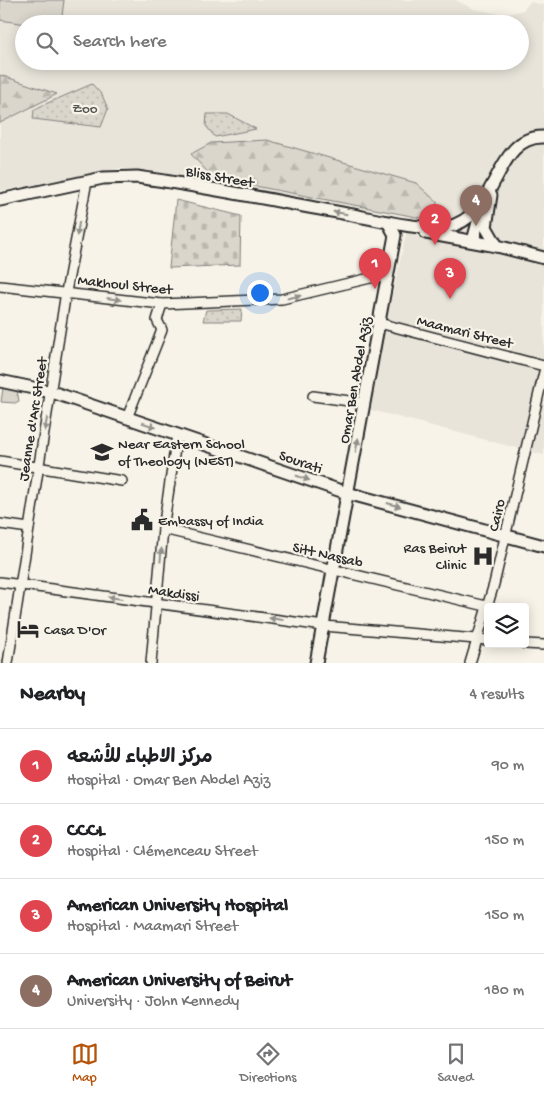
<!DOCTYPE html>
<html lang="en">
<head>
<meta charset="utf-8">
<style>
  :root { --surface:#fff; --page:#f6f6f6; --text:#202124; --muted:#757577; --line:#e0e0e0; --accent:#b45309 }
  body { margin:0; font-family:"Gochi Hand","Playpen Sans Arabic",sans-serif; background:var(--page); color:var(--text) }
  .controls { position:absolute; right:15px; bottom:15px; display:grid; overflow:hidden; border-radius:5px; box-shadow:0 2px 12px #0003 }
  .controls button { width:45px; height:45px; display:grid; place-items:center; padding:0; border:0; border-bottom:1px solid var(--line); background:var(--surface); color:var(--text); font:25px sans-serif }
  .you { position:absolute; left:259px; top:292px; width:18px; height:18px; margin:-12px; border:4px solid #fff; border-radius:50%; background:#1a73e8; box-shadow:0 0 0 8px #1a73e833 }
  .badge { display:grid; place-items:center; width:32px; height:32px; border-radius:50%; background:var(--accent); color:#fff; font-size:16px; font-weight:700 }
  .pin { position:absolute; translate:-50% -41px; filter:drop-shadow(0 1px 2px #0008) }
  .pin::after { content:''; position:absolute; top:26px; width:18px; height:15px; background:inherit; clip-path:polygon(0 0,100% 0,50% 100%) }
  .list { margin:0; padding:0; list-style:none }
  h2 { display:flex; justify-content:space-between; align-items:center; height:65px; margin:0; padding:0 20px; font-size:21px }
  h2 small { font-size:16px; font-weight:400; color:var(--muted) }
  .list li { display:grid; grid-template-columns:32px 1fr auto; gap:15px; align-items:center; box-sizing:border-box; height:75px; padding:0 20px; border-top:1px solid var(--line) }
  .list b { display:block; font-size:19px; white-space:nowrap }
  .list p { margin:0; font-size:16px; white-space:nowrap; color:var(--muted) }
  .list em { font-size:16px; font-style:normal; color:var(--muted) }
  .icon { flex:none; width:28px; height:28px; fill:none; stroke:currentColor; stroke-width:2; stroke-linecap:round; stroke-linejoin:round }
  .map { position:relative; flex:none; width:544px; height:663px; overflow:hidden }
  .search { position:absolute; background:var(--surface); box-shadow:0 2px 12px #0003; left:15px; right:15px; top:15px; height:55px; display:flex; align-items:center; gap:12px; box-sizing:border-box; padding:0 18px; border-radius:28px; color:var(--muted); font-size:19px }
  .sheet { height:365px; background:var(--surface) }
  nav { display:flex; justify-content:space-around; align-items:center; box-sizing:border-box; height:70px; border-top:1px solid var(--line); background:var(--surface); font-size:14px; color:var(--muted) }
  nav a { display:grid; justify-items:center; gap:2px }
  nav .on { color:var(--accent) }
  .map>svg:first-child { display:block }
</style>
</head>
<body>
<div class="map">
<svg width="544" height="663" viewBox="0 0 544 663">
  <defs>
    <pattern id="forest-firs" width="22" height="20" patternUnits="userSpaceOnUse" patternTransform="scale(1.25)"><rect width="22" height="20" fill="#dad6cc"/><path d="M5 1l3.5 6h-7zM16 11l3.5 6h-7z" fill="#bbb8af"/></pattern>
    <pattern id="cemetery-stones" width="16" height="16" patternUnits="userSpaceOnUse" patternTransform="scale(1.25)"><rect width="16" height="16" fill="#dad6cc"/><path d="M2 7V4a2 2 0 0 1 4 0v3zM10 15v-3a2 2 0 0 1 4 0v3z" fill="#bbb8af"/></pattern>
    <pattern id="park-dots" width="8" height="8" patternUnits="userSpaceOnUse" patternTransform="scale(1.25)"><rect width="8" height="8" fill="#dad6cc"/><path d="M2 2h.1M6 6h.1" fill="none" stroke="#bbb8af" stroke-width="1.8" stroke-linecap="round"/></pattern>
  </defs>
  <rect width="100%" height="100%" fill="#f7f3e8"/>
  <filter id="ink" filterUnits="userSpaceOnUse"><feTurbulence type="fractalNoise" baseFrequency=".02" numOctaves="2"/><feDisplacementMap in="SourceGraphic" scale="10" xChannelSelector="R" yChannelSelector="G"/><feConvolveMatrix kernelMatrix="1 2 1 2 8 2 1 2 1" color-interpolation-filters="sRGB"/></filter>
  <g filter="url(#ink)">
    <path fill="#e8e4da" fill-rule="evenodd" d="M0,0H455L474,9L505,15L523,10L530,2L544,5V455L367,409L410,216L121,168L0,191ZM24,24H520V61H24Z"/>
    <g fill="url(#forest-firs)" stroke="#82807c">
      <polygon points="0,75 57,94 0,123"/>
      <polygon points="267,140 416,183 437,202 437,221 213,178 191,154 211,143"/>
      <polygon points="3,388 17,390 19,401 15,403 1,402"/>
    </g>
    <polygon fill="url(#cemetery-stones)" stroke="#82807c" points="176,200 241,216 240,265 169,268"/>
    <g fill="url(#park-dots)" stroke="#82807c">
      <polygon points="92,84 102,95 108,109 101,127 33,119 34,110 41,106"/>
      <polygon points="207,114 228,114 256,129 215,137 206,126"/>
      <polygon points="242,309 241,321 203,321 206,310"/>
    </g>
    <polygon fill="#dad6cc" stroke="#82807c" points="0,0 64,0 61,24 26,24 0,20"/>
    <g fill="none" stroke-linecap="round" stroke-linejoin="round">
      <g stroke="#2b2b2b" stroke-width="12">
        <g id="minor">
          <polyline points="0,286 162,304 282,299 387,274"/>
          <polyline points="379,323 544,366"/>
          <polyline points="313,396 364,403"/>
          <polyline points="127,418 162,330 157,320 162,304"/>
          <polyline points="0,461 122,481"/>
          <polyline points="0,524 29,528"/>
          <polyline points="163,529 486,606"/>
          <polyline points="0,582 324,626 488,640"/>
          <polyline points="525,644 544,645"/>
          <polyline points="8,663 66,292 87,181"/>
          <polyline points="151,663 163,529 177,435"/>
          <polyline points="470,663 494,584 544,372"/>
        </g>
      </g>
      <g stroke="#2b2b2b" stroke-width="15">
        <g id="tertiary">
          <polyline points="491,195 486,227 497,246"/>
          <path d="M0,200L103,178L137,177C209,187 281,202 353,215C378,220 423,231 447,227C500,217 493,135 544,137"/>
          <polyline points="426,233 497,246 544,258"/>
          <polyline points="473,241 481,211"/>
          <polyline points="0,381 52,392 347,493 544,546"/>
          <polyline points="316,663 395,235 388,222"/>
        </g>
      </g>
      <use href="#minor" stroke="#f7f3e8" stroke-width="9"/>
      <use href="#tertiary" stroke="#f7f3e8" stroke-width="11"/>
    </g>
    <defs><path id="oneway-solid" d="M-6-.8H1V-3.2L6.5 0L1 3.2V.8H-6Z" transform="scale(1.25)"/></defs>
    <g fill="#918f8a">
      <use href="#oneway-solid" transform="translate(340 213) rotate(-170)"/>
      <use href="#oneway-solid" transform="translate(78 229) rotate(100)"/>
      <use href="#oneway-solid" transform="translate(294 297) rotate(-11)"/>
      <use href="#oneway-solid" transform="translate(114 299) rotate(8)"/>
      <use href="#oneway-solid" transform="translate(46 424) rotate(100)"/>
      <use href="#oneway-solid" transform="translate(149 425) rotate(19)"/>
      <use href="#oneway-solid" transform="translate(357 445) rotate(-79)"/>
      <use href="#oneway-solid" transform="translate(303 478) rotate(19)"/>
      <use href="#oneway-solid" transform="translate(394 505) rotate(15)"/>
      <use href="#oneway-solid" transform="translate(161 555) rotate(-85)"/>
      <use href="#oneway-solid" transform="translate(115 598) rotate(-172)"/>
      <use href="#oneway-solid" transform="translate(276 619) rotate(-173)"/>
    </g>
  </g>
  <defs>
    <g id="university-bare" transform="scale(1.725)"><path d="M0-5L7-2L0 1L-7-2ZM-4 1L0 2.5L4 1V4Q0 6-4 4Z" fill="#2b2b2b" stroke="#f7f3e8" stroke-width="2.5" paint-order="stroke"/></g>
    <g id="civic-bare" transform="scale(1.725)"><path d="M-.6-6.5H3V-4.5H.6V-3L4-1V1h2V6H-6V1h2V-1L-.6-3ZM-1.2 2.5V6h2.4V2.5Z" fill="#2b2b2b" stroke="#f7f3e8" stroke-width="2.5" paint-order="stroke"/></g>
    <g id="hospital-bare" transform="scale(1.725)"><path d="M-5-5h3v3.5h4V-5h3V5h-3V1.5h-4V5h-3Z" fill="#2b2b2b" stroke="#f7f3e8" stroke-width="2.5" paint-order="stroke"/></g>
    <g id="hotel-bare" transform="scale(1.725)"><path d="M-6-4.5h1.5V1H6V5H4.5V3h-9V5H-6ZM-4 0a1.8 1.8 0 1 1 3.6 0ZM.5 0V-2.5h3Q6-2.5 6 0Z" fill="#2b2b2b" stroke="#f7f3e8" stroke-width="2.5" paint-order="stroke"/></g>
  </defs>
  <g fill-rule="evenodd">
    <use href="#university-bare" x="102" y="452"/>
    <use href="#civic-bare" x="142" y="520"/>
    <use href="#hospital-bare" x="483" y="556"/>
    <use href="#hotel-bare" x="28" y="629"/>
  </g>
  <g text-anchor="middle" stroke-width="4.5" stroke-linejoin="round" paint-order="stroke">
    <g font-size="15" fill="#575653" stroke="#f7f3e8">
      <text x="85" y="112">Zoo</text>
    </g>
    <g font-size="15" fill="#2b2b2b" stroke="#f7f3e8">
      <text transform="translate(220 176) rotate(10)" y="5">Bliss Street</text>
      <text transform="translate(125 284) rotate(6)" y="5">Makhoul Street</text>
      <text transform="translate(465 331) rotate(14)" y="5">Maamari Street</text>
      <text transform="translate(354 380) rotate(-80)" y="5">Omar Ben Abdel Aziz</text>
      <text transform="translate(32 419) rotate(-81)" y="5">Jeanne d'Arc Street</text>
      <text transform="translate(301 461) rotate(19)" y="5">Sourati</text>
      <text transform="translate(496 515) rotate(-77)" y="5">Cairo</text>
      <text transform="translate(328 554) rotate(13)" y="5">Sitt Nassab</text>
      <text transform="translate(174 592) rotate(8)" y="5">Makdissi</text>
    </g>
    <g font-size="15" fill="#2b2b2b" stroke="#f7f3e8" text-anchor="start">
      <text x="118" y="448">Near Eastern School<tspan x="118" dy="17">of Theology (NEST)</tspan></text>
      <text x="158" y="525">Embassy of India</text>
      <text x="466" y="552" text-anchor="end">Ras Beirut<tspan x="466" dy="17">Clinic</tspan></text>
      <text x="44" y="634">Casa D'Or</text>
    </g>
  </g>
</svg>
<div class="controls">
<button><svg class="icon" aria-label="layers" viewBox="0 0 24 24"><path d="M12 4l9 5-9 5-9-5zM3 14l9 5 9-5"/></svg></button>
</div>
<div class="you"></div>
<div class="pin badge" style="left:375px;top:289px;background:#e0444e">1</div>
<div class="pin badge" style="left:435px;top:245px;background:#e0444e">2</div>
<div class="pin badge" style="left:450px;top:299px;background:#e0444e">3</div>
<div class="pin badge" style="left:476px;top:226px;background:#8d6e63">4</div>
<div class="search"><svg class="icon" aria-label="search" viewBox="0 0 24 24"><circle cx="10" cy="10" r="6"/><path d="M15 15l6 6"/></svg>Search here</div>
</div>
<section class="sheet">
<h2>Nearby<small>4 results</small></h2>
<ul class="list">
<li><span class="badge" style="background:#e0444e">1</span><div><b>مركز الاطباء للأشعه</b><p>Hospital · Omar Ben Abdel Aziz</p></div><em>90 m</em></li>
<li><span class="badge" style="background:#e0444e">2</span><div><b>CCCL</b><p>Hospital · Clémenceau Street</p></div><em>150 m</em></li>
<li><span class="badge" style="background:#e0444e">3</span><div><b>American University Hospital</b><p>Hospital · Maamari Street</p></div><em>150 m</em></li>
<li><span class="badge" style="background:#8d6e63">4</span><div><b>American University of Beirut</b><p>University · John Kennedy</p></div><em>180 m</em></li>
</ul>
</section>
<nav>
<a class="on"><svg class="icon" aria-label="map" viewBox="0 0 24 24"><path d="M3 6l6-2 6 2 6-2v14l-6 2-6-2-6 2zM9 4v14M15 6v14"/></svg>Map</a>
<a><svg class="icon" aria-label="directions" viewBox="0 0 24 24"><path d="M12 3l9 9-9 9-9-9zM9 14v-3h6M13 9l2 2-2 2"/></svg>Directions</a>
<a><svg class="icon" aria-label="saved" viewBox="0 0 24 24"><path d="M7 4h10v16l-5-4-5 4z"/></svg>Saved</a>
</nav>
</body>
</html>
